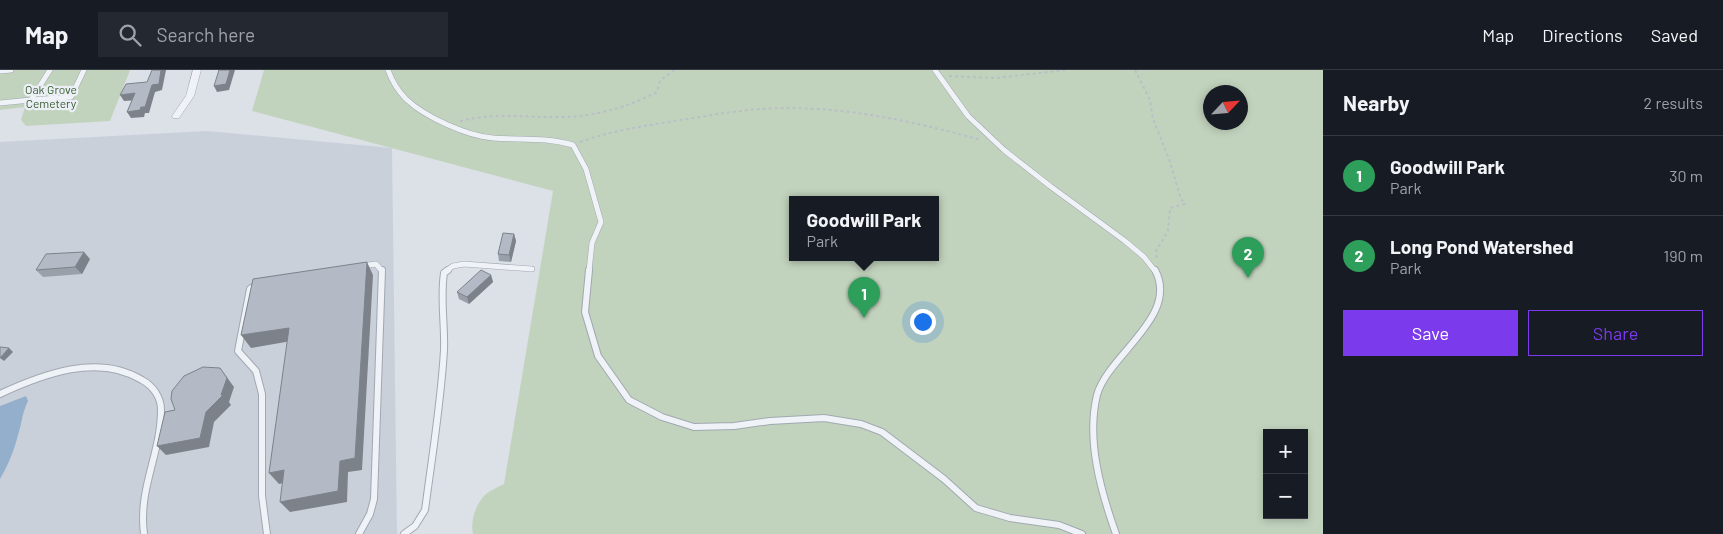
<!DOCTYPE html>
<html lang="en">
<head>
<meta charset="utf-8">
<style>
  :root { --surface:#171b24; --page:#242831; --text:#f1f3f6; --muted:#9ea1a6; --line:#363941; --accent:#7c3aed }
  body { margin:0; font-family:Barlow,sans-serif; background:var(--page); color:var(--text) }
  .controls { position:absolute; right:15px; bottom:15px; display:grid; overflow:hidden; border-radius:0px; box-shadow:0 2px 8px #0003 }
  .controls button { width:45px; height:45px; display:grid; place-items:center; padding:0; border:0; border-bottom:1px solid var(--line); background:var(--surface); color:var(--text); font:25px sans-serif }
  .compass { position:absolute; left:1203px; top:15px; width:45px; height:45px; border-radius:50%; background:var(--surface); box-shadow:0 2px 8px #0003; rotate:64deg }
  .you { position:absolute; left:922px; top:251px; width:18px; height:18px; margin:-12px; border:4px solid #fff; border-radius:50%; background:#1a73e8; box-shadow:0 0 0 8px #1a73e833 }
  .badge { display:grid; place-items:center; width:32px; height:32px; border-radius:50%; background:var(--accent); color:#fff; font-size:16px; font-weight:700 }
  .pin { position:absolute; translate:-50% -41px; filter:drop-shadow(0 1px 2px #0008) }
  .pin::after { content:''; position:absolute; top:26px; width:18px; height:15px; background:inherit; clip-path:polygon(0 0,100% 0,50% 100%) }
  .popup { position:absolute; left:789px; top:126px; width:150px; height:65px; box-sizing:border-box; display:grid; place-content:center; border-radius:0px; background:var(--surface); filter:drop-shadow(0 1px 4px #0005); font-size:16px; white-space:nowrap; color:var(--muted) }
  .popup b { font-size:19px; color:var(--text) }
  .popup::after { content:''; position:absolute; left:50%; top:100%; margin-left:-10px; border:10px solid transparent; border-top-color:var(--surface) }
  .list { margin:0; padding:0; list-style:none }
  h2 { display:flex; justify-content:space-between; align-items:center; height:65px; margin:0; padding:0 20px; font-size:21px }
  h2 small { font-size:16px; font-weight:400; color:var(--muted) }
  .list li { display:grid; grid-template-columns:32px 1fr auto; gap:15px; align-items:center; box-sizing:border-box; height:80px; padding:0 20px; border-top:1px solid var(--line) }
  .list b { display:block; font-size:19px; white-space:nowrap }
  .list p { margin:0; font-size:16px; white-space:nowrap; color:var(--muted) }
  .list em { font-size:16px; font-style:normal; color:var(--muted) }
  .actions { display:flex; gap:10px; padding:15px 20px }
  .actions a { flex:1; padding:11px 0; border:1px solid var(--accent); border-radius:0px; text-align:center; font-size:18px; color:var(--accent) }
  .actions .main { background:var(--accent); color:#fff }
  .icon { flex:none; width:28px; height:28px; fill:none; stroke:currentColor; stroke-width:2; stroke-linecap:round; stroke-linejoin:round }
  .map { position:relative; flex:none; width:1323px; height:464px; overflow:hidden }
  header { display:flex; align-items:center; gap:30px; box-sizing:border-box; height:70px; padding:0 25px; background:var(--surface); border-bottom:1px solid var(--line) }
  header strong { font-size:24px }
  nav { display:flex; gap:28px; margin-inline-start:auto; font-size:18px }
  .search { width:350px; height:45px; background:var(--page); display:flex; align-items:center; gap:12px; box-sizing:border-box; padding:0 18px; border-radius:0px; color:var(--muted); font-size:19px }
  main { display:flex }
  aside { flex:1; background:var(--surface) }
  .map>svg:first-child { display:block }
</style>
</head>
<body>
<header>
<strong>Map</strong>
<div class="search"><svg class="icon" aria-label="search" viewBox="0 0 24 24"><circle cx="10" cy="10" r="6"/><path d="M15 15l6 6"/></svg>Search here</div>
<nav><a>Map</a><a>Directions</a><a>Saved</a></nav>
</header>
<main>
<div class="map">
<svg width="1323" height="464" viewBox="0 0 1323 464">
  <rect width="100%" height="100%" fill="#dce1e8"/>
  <polygon fill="#cad0da" points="207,61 392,78 397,464 0,464 0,72"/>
  <g fill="#c2d3bd" fill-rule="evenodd">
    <polygon points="0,0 130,0 110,51 26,56 21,50 25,37 0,40"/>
    <path d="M264,0H1323V464H473C470,451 476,433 486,424C491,420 498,417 504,414L553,121L252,41ZM1210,22H1240V52H1210ZM793,129H935V187H793ZM1267,363H1304V445H1267Z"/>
  </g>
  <path fill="#93afcc" d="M26,326L28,331C22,343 22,353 18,365C14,381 8,395 0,409V336Z"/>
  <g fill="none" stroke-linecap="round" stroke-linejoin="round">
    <g stroke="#a1a8b2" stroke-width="6">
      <g id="service-far1">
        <path d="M388,0C392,11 398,21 406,29C425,47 467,66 493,68C521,70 546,67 573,75L586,99L601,152L592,173L589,201"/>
        <polyline points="935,0 968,46 1004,80 1050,116 1125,171 1144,187 1155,201"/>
        <polyline points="0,1 11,0"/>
        <polyline points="31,30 71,27 84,0"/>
        <polyline points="0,33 31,30 50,0"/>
        <polyline points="361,196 376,194 382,201"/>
        <polyline points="446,201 453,196 464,194 532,199"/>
      </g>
    </g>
    <g stroke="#a1a8b2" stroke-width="8">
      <g id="service">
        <polyline points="589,200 585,242 598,286 629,330 662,347 694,357 734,356 770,351 824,348 861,354 882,362 944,409 976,438 1010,448 1059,455 1082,464"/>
        <polyline points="256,215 250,219 238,281 256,301 262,324 262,426 267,464"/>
        <path d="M0,324C43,304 98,283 142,310C153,316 161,327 161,340C161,384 138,418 144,464"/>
        <polyline points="359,464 370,444 374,429 382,200"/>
        <path d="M404,464L415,456L425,440C432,387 441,333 444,280C445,254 440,229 444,203L448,200"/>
        <path d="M1116,464C1101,422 1086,370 1097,325C1108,285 1180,246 1155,200"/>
      </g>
    </g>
    <g stroke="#a1a8b2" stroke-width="1">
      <polygon id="minor" points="193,0 201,0 194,26 179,48 173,48 172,46 186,26"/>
    </g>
    <g stroke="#babfc7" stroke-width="2" stroke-dasharray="3 3" stroke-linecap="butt">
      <polyline points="1135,0 1150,30 1153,49 1169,89 1181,129 1185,134 1170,138 1168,161 1156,181 1157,190"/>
      <polyline points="949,6 996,8 1065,0"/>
      <path d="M460,51C497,42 527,48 564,47C597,46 628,37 657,22L660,11L674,0"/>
      <path d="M580,72C613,60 646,56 680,50C707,46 733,41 760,39C835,34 909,50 981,70"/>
    </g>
    <use href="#service-far1" stroke="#eff2f6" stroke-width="5"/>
    <use href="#service" stroke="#eff2f6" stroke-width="6"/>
    <use href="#minor" fill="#eff2f6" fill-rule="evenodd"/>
  </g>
  <g fill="#9aa0a9">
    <polygon points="514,164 516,171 511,192 499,191 498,184"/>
    <polygon points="90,189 82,204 43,207 36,200"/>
    <polygon points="491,205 493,212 469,234 459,229 457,222"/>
  </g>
  <g fill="#7d828a">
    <polygon points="161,0 166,0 162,20 155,22 149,43 145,43 144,47 131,48 127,42 152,15"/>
    <polygon points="230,0 235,0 229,20 217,22 214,16"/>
    <polygon points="135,23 139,30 124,31 120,25"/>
    <polygon points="514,164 516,171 511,192 509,185"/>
    <polygon points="84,182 90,189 82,204 75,197"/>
    <polygon points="367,192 373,205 362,400 348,402 347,432 290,442 280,432 340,391"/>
    <polygon points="491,205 493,212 469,234 467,227"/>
    <polygon points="289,258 297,270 251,278 241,265"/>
    <polygon points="9,278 13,282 4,291 0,288"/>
    <polygon points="220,298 234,317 229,332 231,335 214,352 209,377 166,385 157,376 206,342 221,325"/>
    <polygon points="284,400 293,411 279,414 269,403"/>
  </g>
  <g fill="#b3bac5" stroke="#7d828a">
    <polygon points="152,0 161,0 159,14 152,15 145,37 141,37 140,40 127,42 135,23 120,25 126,14 147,12"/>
    <polygon points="219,0 230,0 226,14 214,16"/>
    <polygon points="503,163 514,164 509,185 498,184"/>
    <polygon points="84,182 75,197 36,200 46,184"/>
    <polygon points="367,192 355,388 340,391 338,421 280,432 284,400 269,403 289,258 241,265 253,209"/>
    <polygon points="481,200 491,205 467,227 457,222"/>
    <polygon points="0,277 9,278 0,288"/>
    <polygon points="203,297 220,298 227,308 221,325 223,325 206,342 200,368 157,376 165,342 175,340 171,329 172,321 184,306"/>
  </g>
  <g text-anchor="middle" stroke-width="4.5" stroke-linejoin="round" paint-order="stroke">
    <g font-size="12" fill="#395d30" stroke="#ecf0f6">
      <text x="51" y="24">Oak Grove<tspan x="51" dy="14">Cemetery</tspan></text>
    </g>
  </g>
</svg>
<div class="controls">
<button>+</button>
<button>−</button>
</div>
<svg class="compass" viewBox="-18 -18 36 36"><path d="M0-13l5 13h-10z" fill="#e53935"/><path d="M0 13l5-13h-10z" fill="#9ea1a6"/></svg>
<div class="you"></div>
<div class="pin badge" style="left:864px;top:248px;background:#2e9e5b">1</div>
<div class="popup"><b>Goodwill Park</b>Park</div>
<div class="pin badge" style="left:1248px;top:208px;background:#2e9e5b">2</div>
</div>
<aside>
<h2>Nearby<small>2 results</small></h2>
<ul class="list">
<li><span class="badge" style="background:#2e9e5b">1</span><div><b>Goodwill Park</b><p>Park</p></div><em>30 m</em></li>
<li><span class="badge" style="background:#2e9e5b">2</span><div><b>Long Pond Watershed</b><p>Park</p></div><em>190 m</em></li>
</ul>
<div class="actions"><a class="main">Save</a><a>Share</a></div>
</aside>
</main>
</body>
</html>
